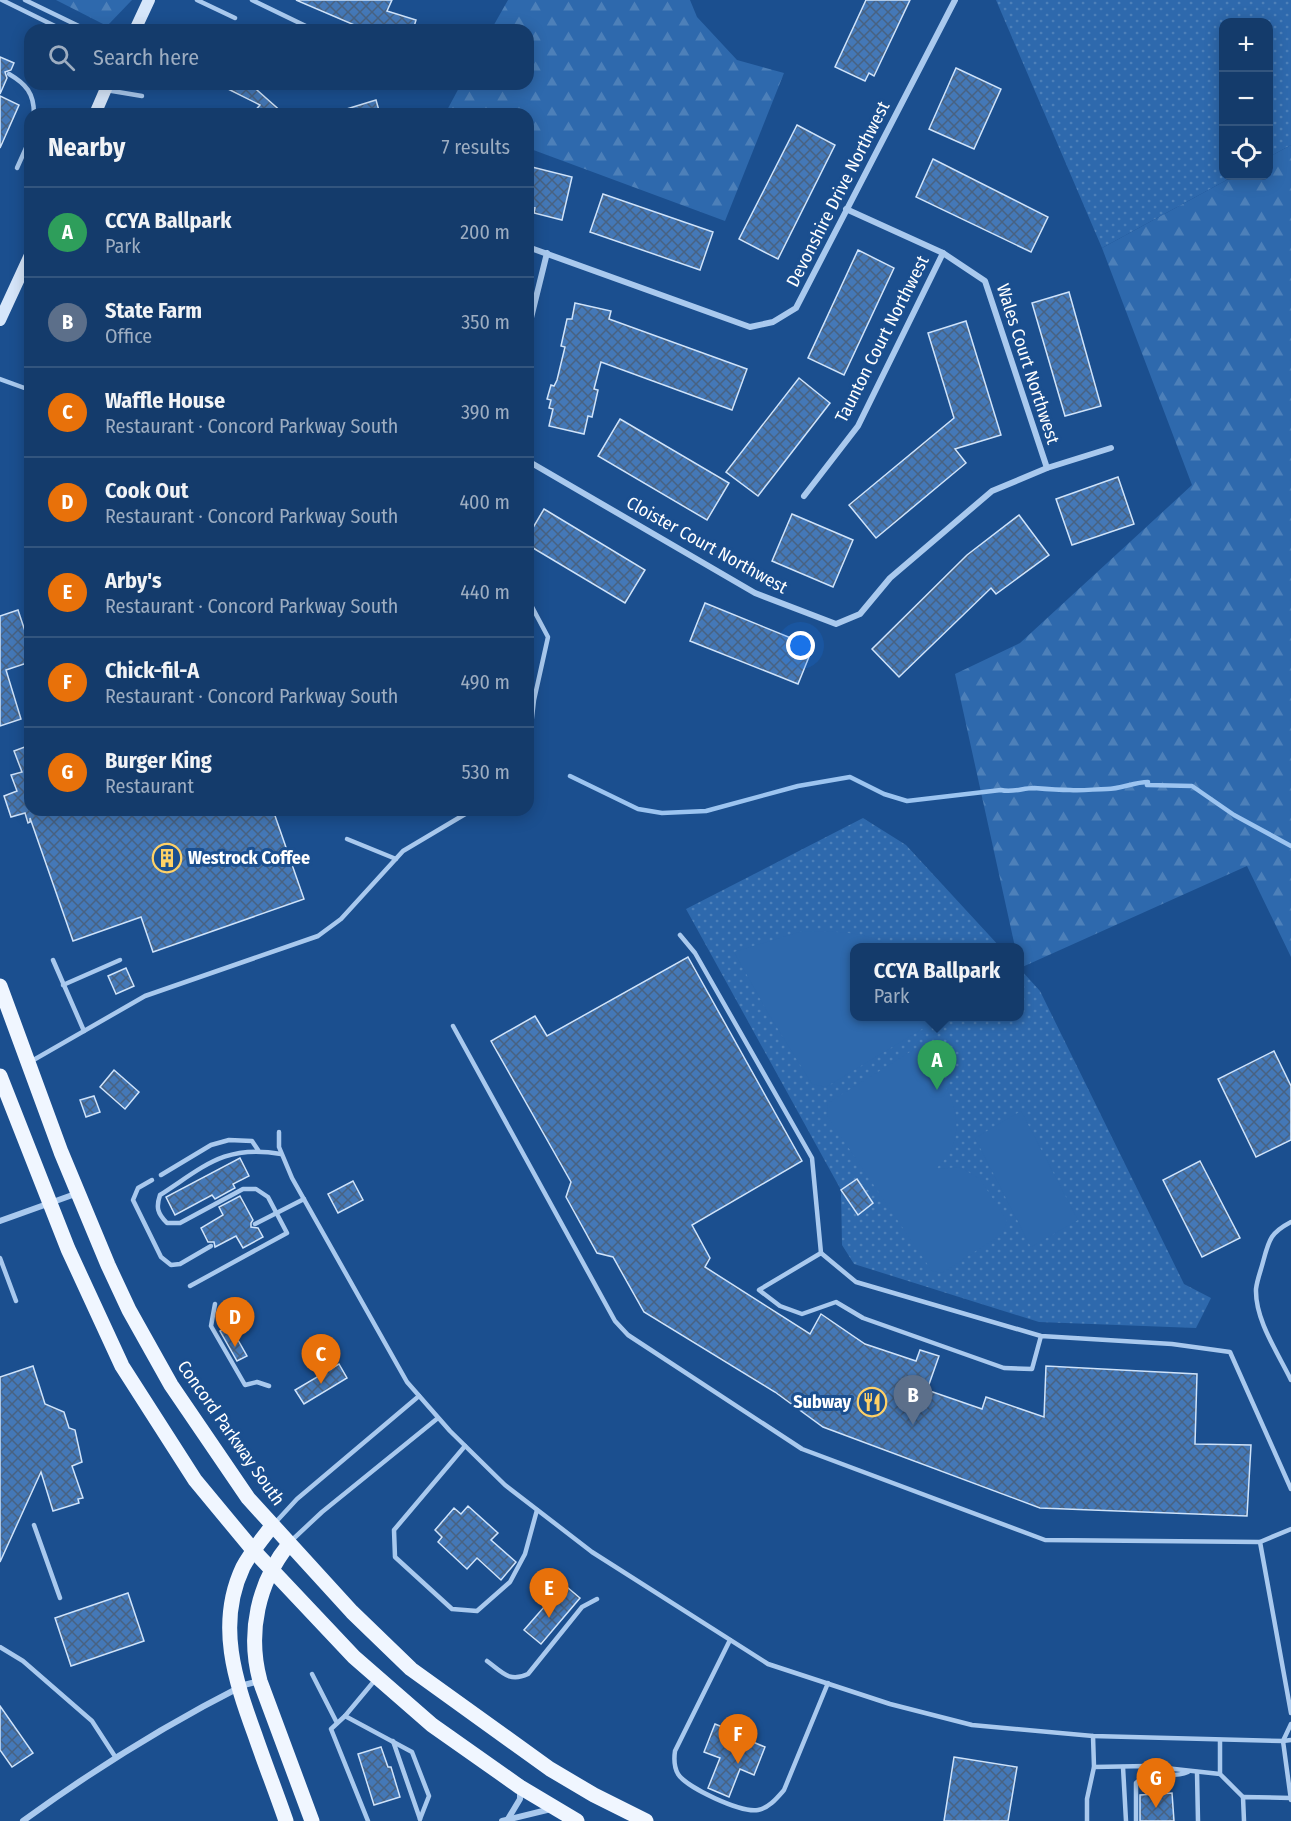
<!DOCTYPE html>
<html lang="en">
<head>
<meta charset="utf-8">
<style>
  :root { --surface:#143b6b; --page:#1d4271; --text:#f1f3f6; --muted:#9dadc1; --line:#33557e; --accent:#ffd166 }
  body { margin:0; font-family:"Fira Sans Condensed",sans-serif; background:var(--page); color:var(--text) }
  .controls { position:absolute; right:18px; top:18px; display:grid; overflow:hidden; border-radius:12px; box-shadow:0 3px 15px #0003 }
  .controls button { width:54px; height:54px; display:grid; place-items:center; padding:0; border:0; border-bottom:2px solid var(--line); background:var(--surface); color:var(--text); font:30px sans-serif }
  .you { position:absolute; left:801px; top:646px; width:21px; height:21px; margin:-15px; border:4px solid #fff; border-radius:50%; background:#1a73e8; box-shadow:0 0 0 9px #1a73e833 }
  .badge { display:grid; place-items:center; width:39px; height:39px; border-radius:50%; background:var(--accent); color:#fff; font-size:20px; font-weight:700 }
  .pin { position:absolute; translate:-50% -50px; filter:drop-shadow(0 2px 3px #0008) }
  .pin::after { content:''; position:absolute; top:32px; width:21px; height:18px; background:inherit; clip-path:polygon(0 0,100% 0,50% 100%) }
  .popup { position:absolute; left:850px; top:943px; width:174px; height:78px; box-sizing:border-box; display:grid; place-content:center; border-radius:12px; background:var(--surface); filter:drop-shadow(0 2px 4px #0005); font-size:20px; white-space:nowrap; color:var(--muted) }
  .popup b { font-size:22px; color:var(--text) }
  .popup::after { content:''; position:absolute; left:50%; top:100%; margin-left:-12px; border:12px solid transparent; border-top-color:var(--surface) }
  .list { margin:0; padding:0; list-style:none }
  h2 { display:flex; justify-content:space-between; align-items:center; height:78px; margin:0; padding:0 24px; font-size:26px }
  h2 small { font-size:20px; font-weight:400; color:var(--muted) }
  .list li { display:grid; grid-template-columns:39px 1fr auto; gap:18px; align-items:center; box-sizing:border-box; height:90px; padding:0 24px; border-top:2px solid var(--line) }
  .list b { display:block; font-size:22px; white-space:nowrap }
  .list p { margin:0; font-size:20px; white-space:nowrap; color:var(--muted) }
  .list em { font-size:20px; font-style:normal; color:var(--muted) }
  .icon { flex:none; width:33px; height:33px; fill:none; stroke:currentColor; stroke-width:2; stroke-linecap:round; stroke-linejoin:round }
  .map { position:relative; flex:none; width:1291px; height:1821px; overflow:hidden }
  .search { position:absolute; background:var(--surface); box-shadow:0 3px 15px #0003; left:24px; top:24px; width:510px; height:66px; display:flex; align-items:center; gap:15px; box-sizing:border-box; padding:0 21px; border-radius:18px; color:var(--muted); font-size:22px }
  .panel { position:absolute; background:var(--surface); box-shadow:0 3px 15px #0003; left:24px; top:108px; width:510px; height:708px; border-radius:18px }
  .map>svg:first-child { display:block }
</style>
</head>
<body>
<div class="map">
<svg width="1291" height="1821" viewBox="0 0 1291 1821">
  <defs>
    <pattern id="grass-dots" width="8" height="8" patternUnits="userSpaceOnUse" patternTransform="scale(1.5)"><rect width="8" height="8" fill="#2e69ad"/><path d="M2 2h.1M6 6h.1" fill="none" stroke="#4d80b9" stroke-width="1.8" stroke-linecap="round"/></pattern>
    <pattern id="forest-firs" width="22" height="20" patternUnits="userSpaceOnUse" patternTransform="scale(1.5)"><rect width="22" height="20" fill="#2e69ad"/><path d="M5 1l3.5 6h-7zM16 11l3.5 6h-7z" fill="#4d80b9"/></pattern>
    <pattern id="building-cross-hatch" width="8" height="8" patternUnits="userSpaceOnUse" patternTransform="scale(1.5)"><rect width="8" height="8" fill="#4478b7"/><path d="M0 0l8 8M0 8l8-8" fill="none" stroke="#486282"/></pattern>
  </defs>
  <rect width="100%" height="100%" fill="#1b4f8f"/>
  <g fill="url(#grass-dots)">
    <polygon points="996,0 1291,0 1291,145 1269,157 1268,22 1224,22 1224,176 1234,176 1102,248"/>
    <polygon points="863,818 906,845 1000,947 854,948 854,1016 1020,1016 1020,969 1040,991 1184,1284 1211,1298 1196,1328 1039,1322 854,1264 842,1245 841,1190 686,909"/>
  </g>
  <g fill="url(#forest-firs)">
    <polygon points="56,0 132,0 107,26"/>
    <polygon points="508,0 690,0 697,17 737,60 784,73 725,221 528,148 528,114 445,114 461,84 528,84 528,30 491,30"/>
    <polygon points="1291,145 1291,957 1247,866 1020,968 1020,948 1015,947 955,674 1020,643 1192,485 1102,248 1234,176 1268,176 1269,157"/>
  </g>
  <g fill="#2e69ad">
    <path d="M803,931C831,932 866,930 890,947L854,948V1016L942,1017L826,1087L812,1084L768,1013L734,952Z"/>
    <path d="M918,1047C941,1075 968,1113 951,1150C948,1157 941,1163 936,1169L960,1167L980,1179L1007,1221L1002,1234L942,1273L932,1271L827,1116L828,1103Z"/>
    <polygon points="1021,1111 1078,1220 1031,1247 975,1138"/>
  </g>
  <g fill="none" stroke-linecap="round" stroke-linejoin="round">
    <path stroke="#9cc4f0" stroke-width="4.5" d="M570,776L638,809L662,813L706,811L798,786L850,777L884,794L907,801L1001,790C1012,793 1023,788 1034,788C1046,789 1058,790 1070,790C1083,791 1095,789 1107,789C1121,789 1134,782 1148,782L1147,785L1192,786L1234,815L1291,846"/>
  </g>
  <g fill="url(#building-cross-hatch)" stroke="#cfe3fa" stroke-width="1.5">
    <polygon points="296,0 392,0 387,11 416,20 413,30 366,30"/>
    <polygon points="866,0 910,0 874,76 869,73 865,81 835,67"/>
    <polygon points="0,57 14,63 11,70 5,72 7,78 0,94"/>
    <polygon points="956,68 1001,89 974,149 929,129"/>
    <polygon points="218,84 260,84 257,90 284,114 252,114 260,105"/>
    <polygon points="0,96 19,105 0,148"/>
    <polygon points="376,100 380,114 341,114 340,111"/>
    <polygon points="797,125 835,145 778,259 739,239"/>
    <polygon points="933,159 1048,217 1031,252 916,197"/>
    <polygon points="528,166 572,177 562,220 534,213 535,208 528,207"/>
    <polygon points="603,194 713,232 700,270 590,232"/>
    <polygon points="858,250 894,268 844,375 808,358"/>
    <polygon points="1069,292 1101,406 1065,416 1032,303"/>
    <polygon points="575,303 611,311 609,319 747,369 732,410 601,362 594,389 598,390 592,417 588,416 584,434 549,426 553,409 549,408 551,400 547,399 551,385 554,386 557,380 565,347 561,346 567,319 572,319"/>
    <polygon points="966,321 1001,435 955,449 966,463 876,538 849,505 954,418 928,333"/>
    <polygon points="799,378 830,403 758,496 726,472"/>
    <polygon points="620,419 729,483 707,520 598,456"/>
    <polygon points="1118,477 1134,524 1072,545 1056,499"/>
    <polygon points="544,509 645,570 625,603 528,545 528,536"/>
    <polygon points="792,514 853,540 833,587 772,561"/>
    <polygon points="1019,515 1049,555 996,594 991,588 899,677 872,649 967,555"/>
    <polygon points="705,603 813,647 798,684 690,641"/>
    <polygon points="18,610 30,646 30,662 6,670 21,719 0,726 0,616"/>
    <polygon points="30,745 30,810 273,810 304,899 153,952 141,917 73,941 30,818 30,822 28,823 25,813 11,817 4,796 17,791 11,775 22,772 14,751"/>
    <polygon points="688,957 802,1161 692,1225 710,1258 705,1267 810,1334 821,1314 865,1344 916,1361 920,1350 939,1356 927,1390 982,1409 986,1397 1044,1417 1046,1366 1197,1374 1195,1444 1251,1445 1247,1516 1040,1508 823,1427 775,1392 644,1312 613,1257 597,1253 566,1197 571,1182 491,1041 535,1016 547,1036"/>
    <polygon points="126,968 134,986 116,994 108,976"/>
    <polygon points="1274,1051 1291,1086 1291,1140 1256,1157 1218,1079"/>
    <polygon points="114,1070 139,1092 125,1109 100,1087"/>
    <polygon points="94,1096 100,1112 86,1117 80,1100"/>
    <polygon points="240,1158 249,1176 233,1184 235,1188 215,1199 212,1195 175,1215 166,1197"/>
    <polygon points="1200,1161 1240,1238 1202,1257 1163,1180"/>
    <polygon points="857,1179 873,1203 858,1215 841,1190"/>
    <polygon points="353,1181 363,1200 338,1213 328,1194"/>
    <polygon points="240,1196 253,1220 251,1223 251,1227 258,1228 263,1237 243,1248 236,1236 215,1247 214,1242 208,1242 201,1228 223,1215 219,1207"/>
    <polygon points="230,1326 247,1356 237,1361 220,1331"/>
    <polygon points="339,1364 347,1378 304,1404 295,1390"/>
    <polygon points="33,1366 45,1404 64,1412 69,1428 75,1430 82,1462 72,1466 83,1498 78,1499 79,1503 53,1511 41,1472 0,1562 0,1377"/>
    <polygon points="468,1506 498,1533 491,1540 516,1562 501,1580 477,1558 467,1569 438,1542 442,1537 435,1530 454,1508 461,1514"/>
    <polygon points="561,1582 580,1598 541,1644 524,1630 545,1606 542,1604"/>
    <polygon points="128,1593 144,1641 71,1666 55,1618"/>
    <polygon points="0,1706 33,1753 12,1767 0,1750"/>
    <polygon points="715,1724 754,1740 753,1742 765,1747 754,1775 740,1769 729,1797 708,1788 720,1758 704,1752"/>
    <polygon points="381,1747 388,1767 391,1767 400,1797 374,1805 358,1754"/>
    <polygon points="954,1757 1017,1767 1008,1821 944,1821"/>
    <polygon points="1172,1793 1174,1821 1140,1821 1140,1795"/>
  </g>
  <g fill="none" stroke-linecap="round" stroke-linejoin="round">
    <g stroke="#a9c9ee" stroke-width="4.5">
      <polyline points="2,0 63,30"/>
      <polyline points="25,0 87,30"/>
      <polyline points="197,0 235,18"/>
      <polyline points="252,0 314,30"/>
      <path d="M9,74C26,84 34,93 34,114"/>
      <polyline points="106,90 142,96"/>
      <polyline points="17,168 30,139"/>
      <polyline points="0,379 30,390"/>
      <polyline points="528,603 531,605 548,637 534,700 528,752"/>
      <polyline points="347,839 396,859"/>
      <polyline points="680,935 695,953 812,1158 821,1253"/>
      <polyline points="53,960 84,1031"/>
      <polyline points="63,985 120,960"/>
      <polyline points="453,1026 615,1321 628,1335 802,1449 1045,1540 1260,1542 1291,1529"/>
      <polyline points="30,1062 145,996 318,936 341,919 403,851 472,810"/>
      <polyline points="279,1132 279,1147 292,1178 407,1382 450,1431 505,1485 592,1552 768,1664 890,1704 972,1725 1093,1736 1283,1741 1291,1740"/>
      <polyline points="161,1175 211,1145 229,1140 252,1141 258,1150"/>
      <polyline points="152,1180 138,1188 133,1200 161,1257 171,1265 180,1264 211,1246"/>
      <path d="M1291,1222C1270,1233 1269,1240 1263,1262C1261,1270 1257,1280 1256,1289C1255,1320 1278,1353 1291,1380"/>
      <polyline points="255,1224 304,1199"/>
      <polyline points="0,1258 16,1301"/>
      <path d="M190,1286L287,1233L268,1197L256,1189H243L180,1223H167C157,1213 156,1207 160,1195C205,1166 225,1144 281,1154"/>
      <polyline points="215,1304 211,1326 245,1385 257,1382 269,1386"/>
      <polyline points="1041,1336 1032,1369 1004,1368 863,1318 836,1302 802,1314 780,1306 759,1290 821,1253 856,1282 1041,1336 1172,1344 1230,1352 1291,1489"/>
      <polyline points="465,1446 394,1530 395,1557 452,1609 477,1611 510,1582 525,1554 537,1510"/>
      <polyline points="274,1524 297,1499 419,1396"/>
      <polyline points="34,1525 60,1598"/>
      <polyline points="291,1541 322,1512 438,1418"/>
      <polyline points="1260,1542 1291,1713"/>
      <path d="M730,1640L675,1751C674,1758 674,1767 678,1774C687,1788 741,1813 758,1810C769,1808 777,1798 784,1790L828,1683"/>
      <polyline points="0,1647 23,1661 92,1721 116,1758"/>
      <path d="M487,1661C502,1672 509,1683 528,1674L582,1607L597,1599"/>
      <polyline points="312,1674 337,1723"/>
      <polyline points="345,1716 412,1752 429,1796 420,1819"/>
      <polyline points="1291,1724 1283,1741 1291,1800"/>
      <polyline points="1220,1740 1220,1774 1243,1797"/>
      <polyline points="393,1741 420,1819"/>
      <polyline points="1094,1767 1147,1766 1220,1774"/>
      <polyline points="1123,1767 1126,1821"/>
      <polyline points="1197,1772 1198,1821"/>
      <polyline points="368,1821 331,1729 345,1716 375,1680"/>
      <polyline points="1087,1821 1087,1799 1094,1767 1093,1736"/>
      <path d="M1136,1821V1783C1153,1768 1169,1780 1188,1772"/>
      <polyline points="1244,1821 1243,1797 1291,1798"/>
    </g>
    <g stroke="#a9c9ee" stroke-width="6">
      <polyline points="846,209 943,253 985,281 1047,468"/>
      <polyline points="528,247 750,327 773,322 796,308 955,0"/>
      <polyline points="528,330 547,253"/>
      <polyline points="528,461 755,593 836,624 860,614 890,578 992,491 1047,468 1111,448"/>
      <polyline points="804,496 858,426 943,253"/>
      <polyline points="0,1221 78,1193"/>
      <polyline points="508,1819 520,1799 520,1788"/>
      <path d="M23,1821C93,1770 167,1724 244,1685L259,1681"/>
      <polyline points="502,1821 551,1809"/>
    </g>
    <g stroke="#d6e6fa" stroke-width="12">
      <polyline points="135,30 149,0"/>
      <polyline points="95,114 108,84"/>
      <polyline points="0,320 30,255"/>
    </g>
    <g stroke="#f0f6ff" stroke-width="15">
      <polyline points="0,986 61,1152 108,1265 129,1310 171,1385 248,1498 352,1612 411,1669 550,1769 594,1795 646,1821"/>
      <polyline points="0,1076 68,1249 122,1366 195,1480 253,1550 354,1657 432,1725 520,1787 577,1821"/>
      <path d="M272,1526C262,1539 251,1552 243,1567C216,1624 235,1680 255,1735C265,1764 276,1792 286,1821"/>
      <path d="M289,1544C258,1582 247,1633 260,1681L312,1821"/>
    </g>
  </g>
  <defs>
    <g id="building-ring" transform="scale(1.5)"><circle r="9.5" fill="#1b4f8f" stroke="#ffd166" stroke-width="1.5"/><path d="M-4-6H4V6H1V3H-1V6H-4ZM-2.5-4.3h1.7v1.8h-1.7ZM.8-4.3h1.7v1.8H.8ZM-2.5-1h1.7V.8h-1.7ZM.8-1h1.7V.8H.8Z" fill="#ffd166"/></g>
    <g id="restaurant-ring" transform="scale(1.5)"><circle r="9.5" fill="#1b4f8f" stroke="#ffd166" stroke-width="1.5"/><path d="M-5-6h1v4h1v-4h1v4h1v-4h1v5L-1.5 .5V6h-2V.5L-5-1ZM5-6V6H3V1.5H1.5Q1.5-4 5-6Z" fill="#ffd166"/></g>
  </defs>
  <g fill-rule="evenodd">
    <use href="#building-ring" x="167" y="858"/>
    <use href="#restaurant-ring" x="872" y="1402"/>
  </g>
  <g text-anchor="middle" stroke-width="6" stroke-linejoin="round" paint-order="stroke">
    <g font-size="18" fill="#fff" stroke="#1b4f8f">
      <text transform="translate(838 194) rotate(-63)" y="6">Devonshire Drive Northwest</text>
      <text transform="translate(882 339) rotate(-63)" y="6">Taunton Court Northwest</text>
      <text transform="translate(1028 364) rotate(72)" y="6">Wales Court Northwest</text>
      <text transform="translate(707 545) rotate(29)" y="6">Cloister Court Northwest</text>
      <text transform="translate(231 1433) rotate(55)" y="6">Concord Parkway South</text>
    </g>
    <g font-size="18" font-weight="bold" fill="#fff" stroke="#1b4f8f" text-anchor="start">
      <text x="188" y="864">Westrock Coffee</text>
      <text x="851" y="1408" text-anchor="end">Subway</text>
    </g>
  </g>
</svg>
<div class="controls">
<button>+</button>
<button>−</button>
<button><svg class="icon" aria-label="locate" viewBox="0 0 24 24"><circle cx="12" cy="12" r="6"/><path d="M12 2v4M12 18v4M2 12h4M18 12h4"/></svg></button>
</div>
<div class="you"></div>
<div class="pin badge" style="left:937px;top:1090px;background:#2e9e5b">A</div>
<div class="popup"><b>CCYA Ballpark</b>Park</div>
<div class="pin badge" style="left:913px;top:1425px;background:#5c6f8a">B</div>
<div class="pin badge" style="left:321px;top:1384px;background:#e8710a">C</div>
<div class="pin badge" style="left:235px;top:1347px;background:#e8710a">D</div>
<div class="pin badge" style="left:549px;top:1618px;background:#e8710a">E</div>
<div class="pin badge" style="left:738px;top:1764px;background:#e8710a">F</div>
<div class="pin badge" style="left:1156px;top:1808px;background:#e8710a">G</div>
<div class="search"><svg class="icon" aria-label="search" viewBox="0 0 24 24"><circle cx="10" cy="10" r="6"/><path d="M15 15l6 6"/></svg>Search here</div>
<section class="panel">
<h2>Nearby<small>7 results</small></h2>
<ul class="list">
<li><span class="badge" style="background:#2e9e5b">A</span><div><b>CCYA Ballpark</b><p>Park</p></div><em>200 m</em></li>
<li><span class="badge" style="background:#5c6f8a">B</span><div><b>State Farm</b><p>Office</p></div><em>350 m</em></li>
<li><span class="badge" style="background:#e8710a">C</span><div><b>Waffle House</b><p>Restaurant · Concord Parkway South</p></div><em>390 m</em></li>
<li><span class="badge" style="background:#e8710a">D</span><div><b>Cook Out</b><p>Restaurant · Concord Parkway South</p></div><em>400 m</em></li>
<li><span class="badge" style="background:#e8710a">E</span><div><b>Arby's</b><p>Restaurant · Concord Parkway South</p></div><em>440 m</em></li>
<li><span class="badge" style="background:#e8710a">F</span><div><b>Chick-fil-A</b><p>Restaurant · Concord Parkway South</p></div><em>490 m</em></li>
<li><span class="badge" style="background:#e8710a">G</span><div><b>Burger King</b><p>Restaurant</p></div><em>530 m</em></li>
</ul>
</section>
</div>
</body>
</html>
